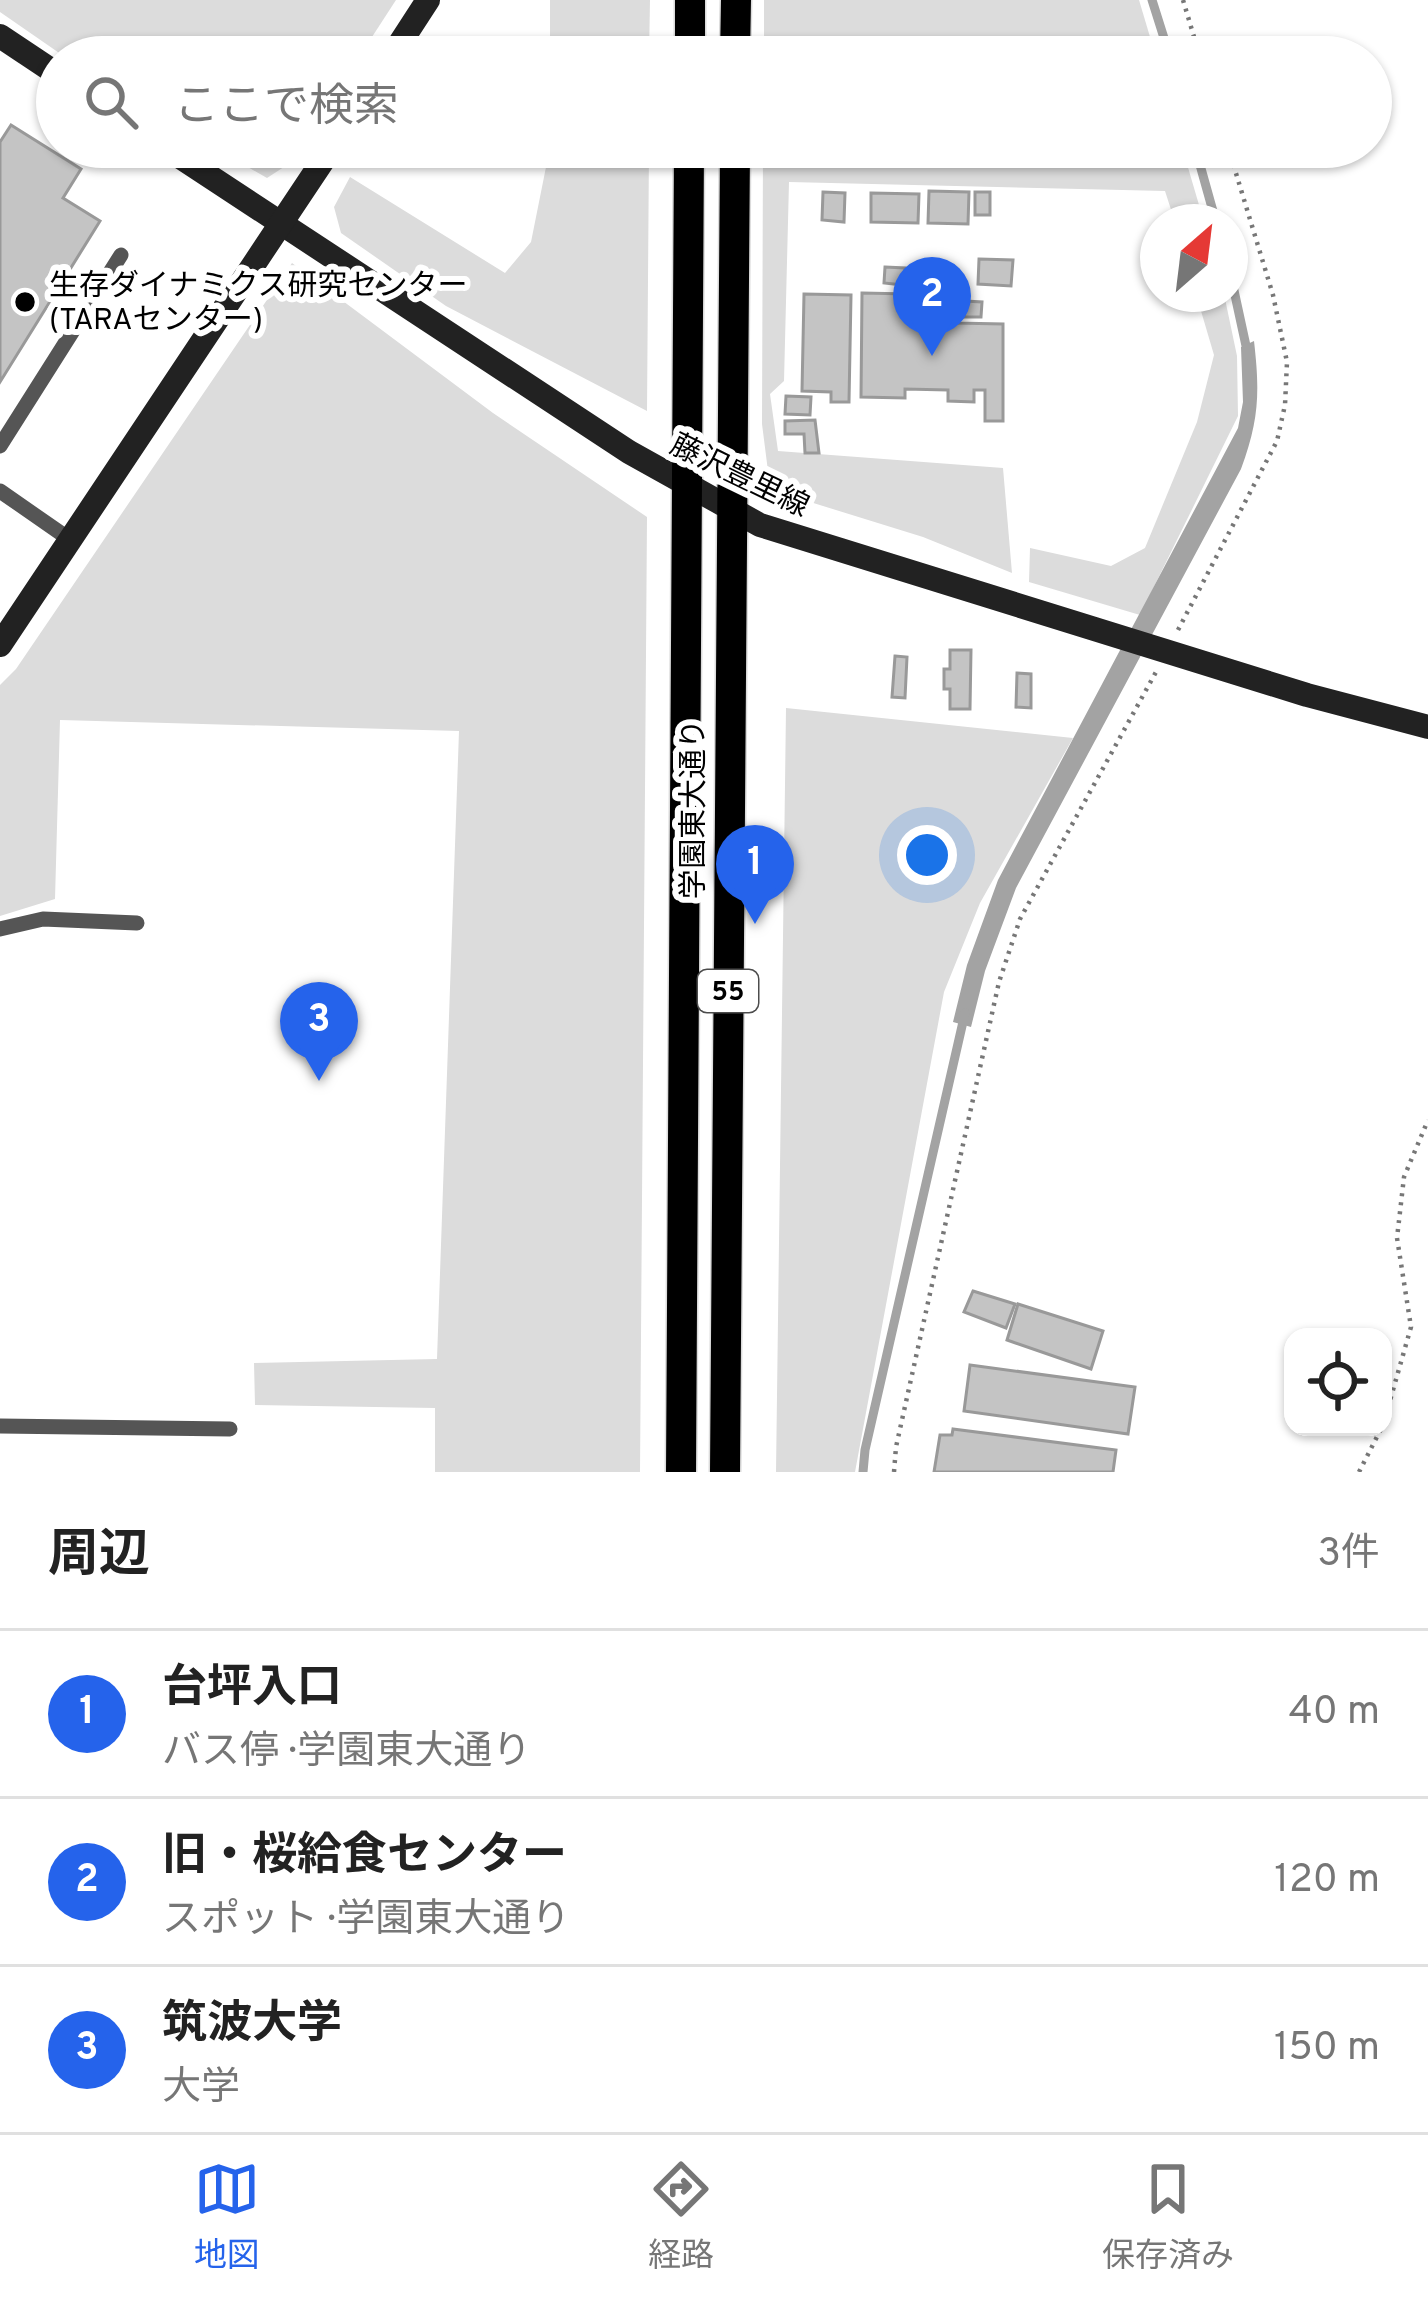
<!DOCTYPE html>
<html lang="ja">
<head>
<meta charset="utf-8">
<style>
  :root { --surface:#fff; --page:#f2f2f2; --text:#222; --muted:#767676; --line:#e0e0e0; --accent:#2563eb }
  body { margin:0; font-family:Overpass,"Noto Sans JP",sans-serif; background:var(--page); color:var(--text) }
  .controls { position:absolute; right:36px; bottom:36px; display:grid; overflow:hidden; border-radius:24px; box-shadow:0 3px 9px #0004 }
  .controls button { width:108px; height:108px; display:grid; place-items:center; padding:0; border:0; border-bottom:3px solid var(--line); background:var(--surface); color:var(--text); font:60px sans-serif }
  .compass { position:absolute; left:1140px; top:204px; width:108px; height:108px; border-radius:50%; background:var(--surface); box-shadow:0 3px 9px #0004; rotate:28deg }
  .you { position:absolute; left:927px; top:855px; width:42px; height:42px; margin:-30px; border:9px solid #fff; border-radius:50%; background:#1a73e8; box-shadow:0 0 0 18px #1a73e833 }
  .badge { display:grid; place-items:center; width:78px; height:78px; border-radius:50%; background:var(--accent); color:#fff; font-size:39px; font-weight:700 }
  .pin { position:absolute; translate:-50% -99px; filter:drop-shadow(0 3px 6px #0008) }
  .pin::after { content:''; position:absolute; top:63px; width:42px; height:36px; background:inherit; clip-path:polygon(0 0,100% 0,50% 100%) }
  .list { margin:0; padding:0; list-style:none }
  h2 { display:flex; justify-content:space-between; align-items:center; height:156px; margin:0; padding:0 48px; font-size:51px }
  h2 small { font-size:39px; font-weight:400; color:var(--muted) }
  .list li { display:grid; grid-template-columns:78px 1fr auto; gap:36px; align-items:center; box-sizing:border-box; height:168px; padding:0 48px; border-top:3px solid var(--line) }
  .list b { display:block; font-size:45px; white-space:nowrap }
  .list p { margin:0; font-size:39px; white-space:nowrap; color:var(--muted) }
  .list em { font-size:39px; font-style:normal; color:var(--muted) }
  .icon { flex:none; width:66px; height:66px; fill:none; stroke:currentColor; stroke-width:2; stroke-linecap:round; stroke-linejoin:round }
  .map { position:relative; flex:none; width:1428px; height:1472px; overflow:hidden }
  .search { position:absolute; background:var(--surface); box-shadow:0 3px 9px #0004; left:36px; right:36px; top:36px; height:132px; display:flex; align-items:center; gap:30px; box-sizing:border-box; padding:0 42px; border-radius:66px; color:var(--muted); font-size:45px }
  .sheet { height:660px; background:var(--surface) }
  nav { display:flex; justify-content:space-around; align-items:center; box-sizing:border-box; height:168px; border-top:3px solid var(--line); background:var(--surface); font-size:33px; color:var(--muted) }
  nav a { display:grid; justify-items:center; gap:6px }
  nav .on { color:var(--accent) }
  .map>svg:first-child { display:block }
</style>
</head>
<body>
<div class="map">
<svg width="1428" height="1472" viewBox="0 0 1428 1472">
  <rect width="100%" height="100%" fill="#fff"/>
  <g fill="#dcdcdc">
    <polygon points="0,0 396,0 359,57 65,57 0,12"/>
    <polygon points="550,0 650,0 649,57 550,57"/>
    <polygon points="764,0 1139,0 1156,57 764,57"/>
    <polygon points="213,147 300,147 290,163 267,178"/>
    <polygon points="550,147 649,147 647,411 446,306 341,233 334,207 350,177 505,273 531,242"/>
    <polygon points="763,147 1182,147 1204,222 1175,222 1165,191 789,182 784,381 770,394 778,451 1003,468 1012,573 923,537 794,497 769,479 762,424"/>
    <polygon points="292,263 493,413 647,517 640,1472 435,1472 435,1408 255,1405 254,1363 437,1359 459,731 60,720 55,899 0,916 0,685 16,669"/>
    <polygon points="1196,294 1224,294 1237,356 1238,416 1140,615 1029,582 1030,548 1111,566 1145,548 1197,422 1214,355"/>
    <polygon points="786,708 1073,738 980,903 944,992 855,1472 776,1472"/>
  </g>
  <path fill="#a3a3a3" d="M1254,341C1260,393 1259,420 1241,469L1016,888L985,971L971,1027L953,1022L967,965L998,880L1238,428L1243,402L1241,347Z"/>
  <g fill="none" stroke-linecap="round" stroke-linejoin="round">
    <g stroke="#a3a3a3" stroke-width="9">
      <polyline points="1152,0 1170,57"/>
      <polyline points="1195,147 1216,222"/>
      <polyline points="1230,272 1248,355"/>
      <polyline points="863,1472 865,1450 965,1013"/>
    </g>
  </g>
  <g fill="#c4c4c4" stroke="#999" stroke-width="3">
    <polygon points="11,125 81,169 63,198 100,221 0,382 0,142"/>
    <polygon points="929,191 969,192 968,224 928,223"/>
    <polygon points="823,192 845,193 844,222 822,220"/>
    <rect x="975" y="192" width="15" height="23"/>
    <polygon points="871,193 919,194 918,223 871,222"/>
    <polygon points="979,259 1013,260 1011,286 978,284"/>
    <polygon points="885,267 905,268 903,285 884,283"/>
    <polygon points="919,267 934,269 933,284 918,282"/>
    <polygon points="862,293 955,295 955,323 1003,324 1003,421 985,421 985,390 974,390 974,402 948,401 948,390 905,389 905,398 861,397"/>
    <polygon points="804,294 851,295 849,402 831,402 831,392 802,391"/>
    <polygon points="965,301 982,302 981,317 964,317"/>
    <polygon points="786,396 811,397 810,415 785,414"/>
    <polygon points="815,420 819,453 805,453 804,434 785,434 785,421"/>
    <polygon points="950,650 971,650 970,709 950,709 950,689 944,689 944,669 950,669"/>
    <polygon points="895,656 907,657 905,698 892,697"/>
    <polygon points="1017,673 1031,674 1031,708 1016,707"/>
    <polygon points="973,1291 1015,1304 1006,1328 964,1312"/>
    <polygon points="1018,1304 1103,1331 1091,1369 1007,1340"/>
    <polygon points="970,1365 1135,1387 1128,1434 964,1411"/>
    <polygon points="953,1429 1116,1450 1113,1472 934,1472 940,1435 952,1435"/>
  </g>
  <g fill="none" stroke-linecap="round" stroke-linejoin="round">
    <g stroke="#dbdbdb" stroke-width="33">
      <g id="primary">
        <polyline points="690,57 690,0"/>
        <polyline points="735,57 736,0"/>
        <polyline points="681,1472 689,147"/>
        <polyline points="725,1472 735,147"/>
      </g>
    </g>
    <g stroke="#777" stroke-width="4.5" stroke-dasharray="3 6" stroke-linecap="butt">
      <polyline points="1183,0 1200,57"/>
      <polyline points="1178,630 1277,441 1285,405 1287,362 1273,295 1228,147"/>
      <polyline points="1383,1425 1411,1327 1397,1238 1404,1177 1428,1120"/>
      <polyline points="894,1472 896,1447 999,982 1020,919 1156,672"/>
      <polyline points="1359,1472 1382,1427"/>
    </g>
    <g stroke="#555" stroke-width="15">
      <polyline points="0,446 121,255"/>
      <polyline points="0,491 72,541"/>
      <polyline points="0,929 43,919 137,923"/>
      <polyline points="0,1426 230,1429"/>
    </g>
    <g stroke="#222" stroke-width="24">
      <polyline points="0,36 57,74"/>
      <polyline points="391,57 428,0"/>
      <polyline points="165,147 629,452 760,525 1307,695 1428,727"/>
      <polyline points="0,645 332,147"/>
    </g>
    <use href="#primary" stroke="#000" stroke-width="30"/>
  </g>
  <circle fill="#000" stroke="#fff" stroke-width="4.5" cx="25" cy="302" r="12"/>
  <g text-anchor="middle" stroke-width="12" stroke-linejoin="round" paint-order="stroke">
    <rect fill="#fff" stroke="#4c4c4c" stroke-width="3" x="698" y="970" width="60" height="42" rx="9"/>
    <g font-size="27" font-weight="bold" fill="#000">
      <text x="728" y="1000">55</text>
    </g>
    <g font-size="30" fill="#000" stroke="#fff" text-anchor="start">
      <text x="49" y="295">生存ダイナミクス研究センター<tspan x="49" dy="34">(TARAセンター)</tspan></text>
    </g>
    <g font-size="30" fill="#000" stroke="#fff">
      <text transform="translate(740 475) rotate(26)" y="10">藤沢豊里線</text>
      <text transform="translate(693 809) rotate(-90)" y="10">学園東大通り</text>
    </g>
  </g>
</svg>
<div class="controls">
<button><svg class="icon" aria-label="locate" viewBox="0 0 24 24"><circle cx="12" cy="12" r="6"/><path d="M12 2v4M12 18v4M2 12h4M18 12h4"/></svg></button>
</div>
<svg class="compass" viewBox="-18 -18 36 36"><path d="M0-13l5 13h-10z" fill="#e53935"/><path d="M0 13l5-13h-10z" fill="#767676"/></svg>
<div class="you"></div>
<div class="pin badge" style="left:755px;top:924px">1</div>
<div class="pin badge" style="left:932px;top:356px">2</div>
<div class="pin badge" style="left:319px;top:1081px">3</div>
<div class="search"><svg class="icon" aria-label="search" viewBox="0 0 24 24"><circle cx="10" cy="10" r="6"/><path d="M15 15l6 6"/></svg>ここで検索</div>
</div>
<section class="sheet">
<h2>周辺<small>3件</small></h2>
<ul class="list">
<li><span class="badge">1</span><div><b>台坪入口</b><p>バス停 · 学園東大通り</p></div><em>40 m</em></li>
<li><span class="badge">2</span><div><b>旧・桜給食センター</b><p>スポット · 学園東大通り</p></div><em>120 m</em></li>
<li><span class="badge">3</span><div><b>筑波大学</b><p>大学</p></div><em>150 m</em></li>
</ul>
</section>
<nav>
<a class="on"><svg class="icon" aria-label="map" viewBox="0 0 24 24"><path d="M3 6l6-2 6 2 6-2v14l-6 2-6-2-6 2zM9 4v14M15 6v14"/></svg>地図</a>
<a><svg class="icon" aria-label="directions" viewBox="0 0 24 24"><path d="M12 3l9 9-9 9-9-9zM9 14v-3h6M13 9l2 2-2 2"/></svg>経路</a>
<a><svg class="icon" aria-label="saved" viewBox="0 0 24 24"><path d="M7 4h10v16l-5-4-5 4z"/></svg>保存済み</a>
</nav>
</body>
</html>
